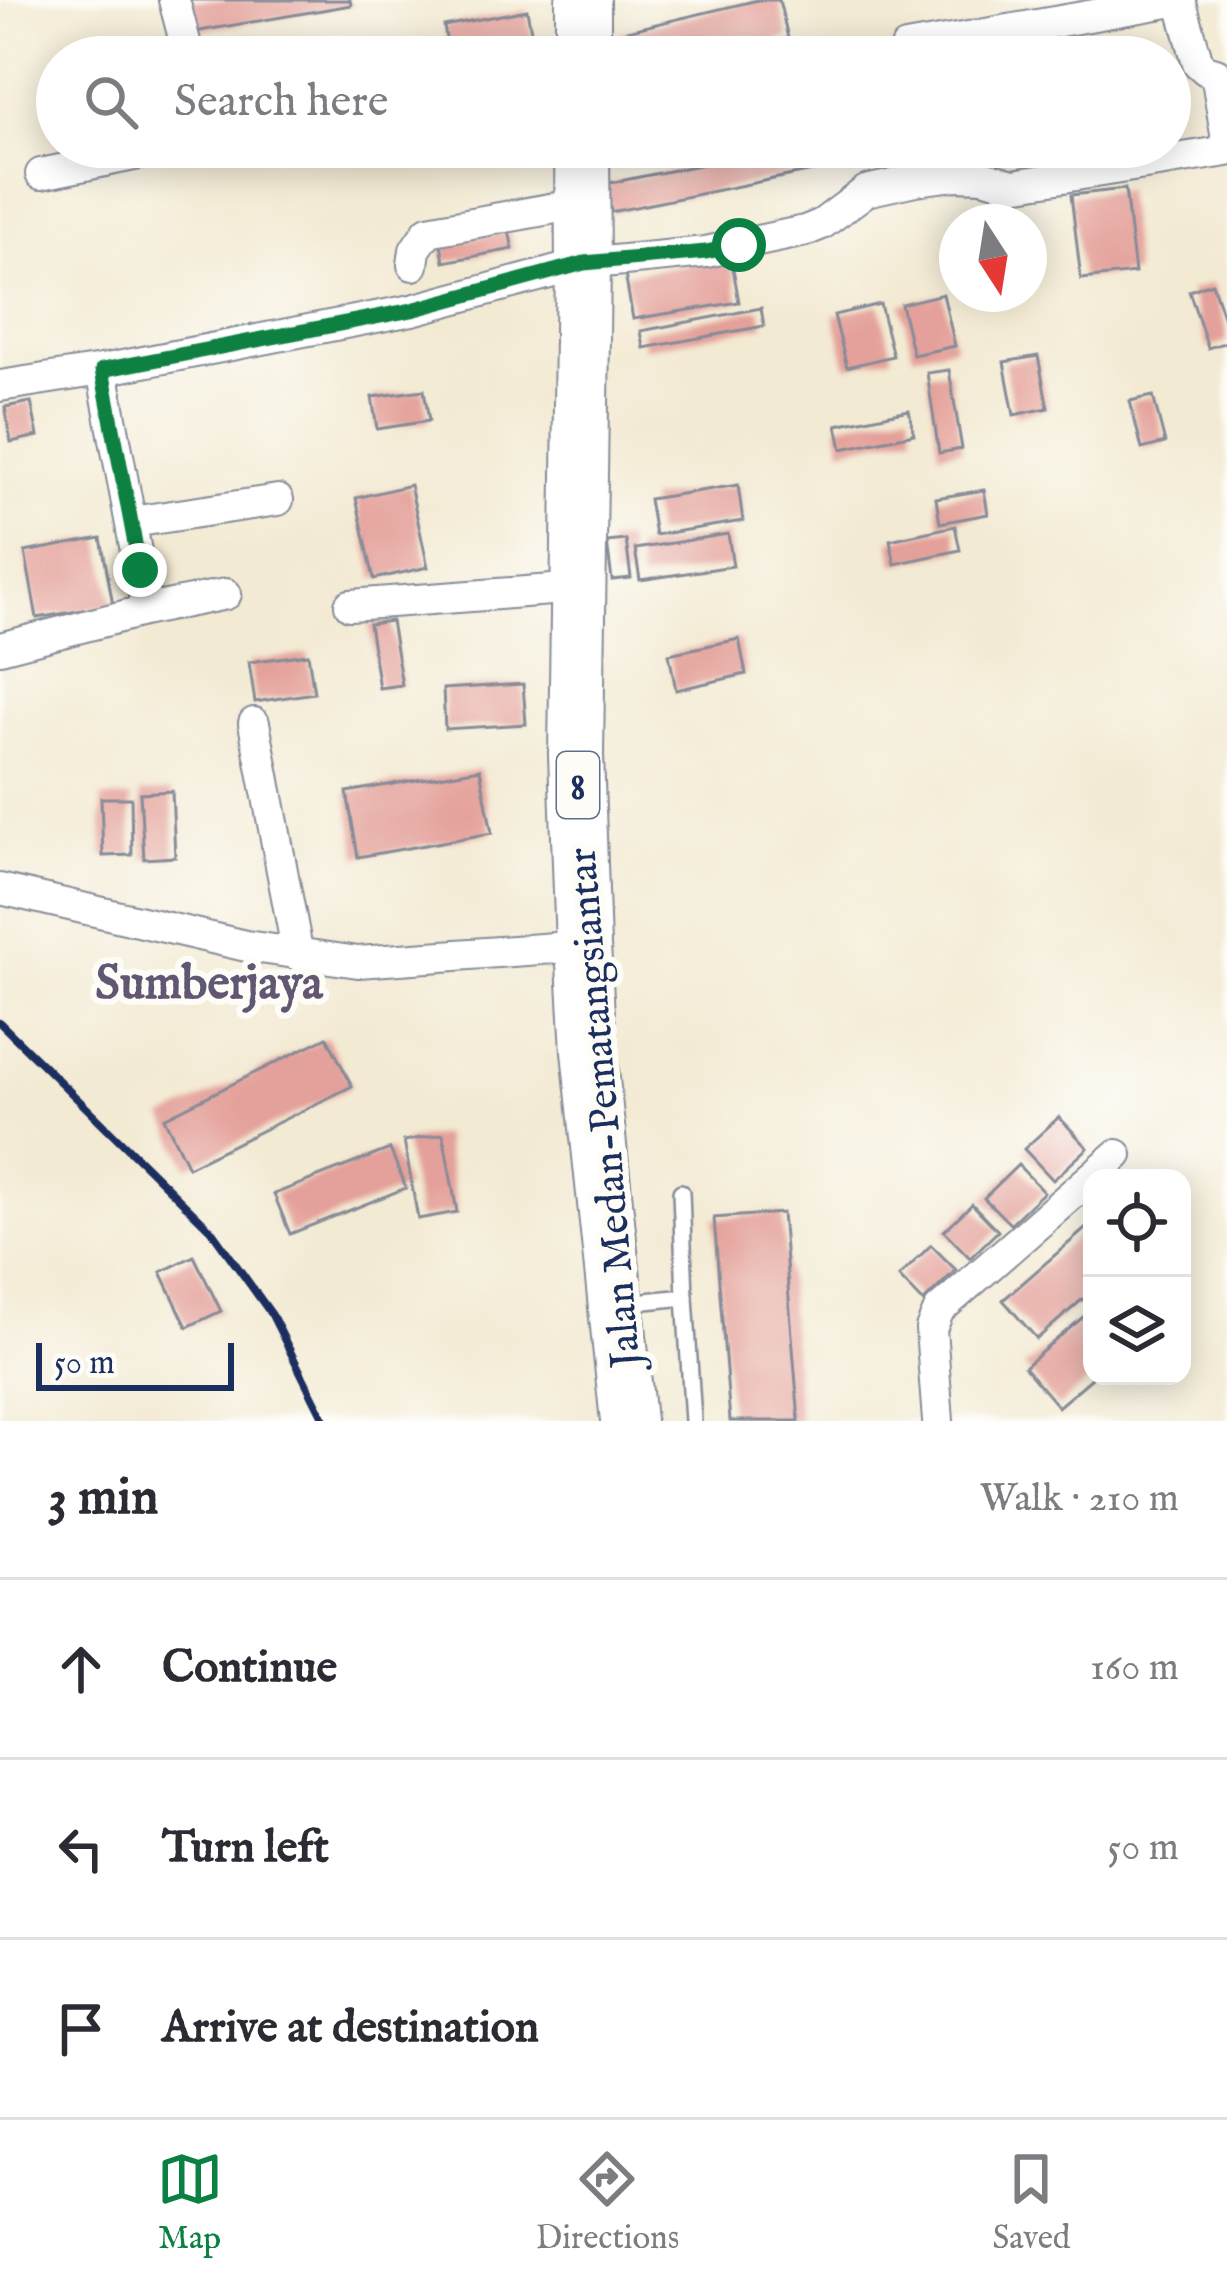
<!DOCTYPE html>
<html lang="en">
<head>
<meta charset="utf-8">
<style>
  :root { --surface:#fff; --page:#f7f7f7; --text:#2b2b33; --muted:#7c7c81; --line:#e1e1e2; --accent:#0b8043 }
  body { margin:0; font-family:"IM FELL English",serif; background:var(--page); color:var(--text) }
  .controls { position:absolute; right:36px; bottom:36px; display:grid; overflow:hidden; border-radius:24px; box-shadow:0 6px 30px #0003 }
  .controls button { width:108px; height:108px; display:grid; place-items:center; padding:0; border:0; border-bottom:3px solid var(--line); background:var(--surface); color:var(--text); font:60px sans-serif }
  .compass { position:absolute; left:939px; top:204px; width:108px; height:108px; border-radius:50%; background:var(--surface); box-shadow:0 6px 30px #0003; rotate:168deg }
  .scale { position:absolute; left:36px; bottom:30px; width:198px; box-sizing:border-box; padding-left:12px; border:6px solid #1b2f5e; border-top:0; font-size:33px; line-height:42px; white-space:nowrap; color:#1b2f5e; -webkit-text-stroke:9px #fdfcf7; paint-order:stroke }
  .stop { position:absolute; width:36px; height:36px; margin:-27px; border:9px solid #0b8043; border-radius:50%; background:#fff }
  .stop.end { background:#0b8043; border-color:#fff; box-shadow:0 3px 12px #0008 }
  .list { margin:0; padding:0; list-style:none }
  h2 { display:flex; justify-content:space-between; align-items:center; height:156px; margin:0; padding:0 48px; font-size:51px }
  h2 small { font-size:39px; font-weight:400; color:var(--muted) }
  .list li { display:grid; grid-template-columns:78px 1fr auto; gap:36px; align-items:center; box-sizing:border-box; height:180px; padding:0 48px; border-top:3px solid var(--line) }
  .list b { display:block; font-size:45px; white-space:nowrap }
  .list em { font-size:39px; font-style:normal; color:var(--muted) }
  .icon { flex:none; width:66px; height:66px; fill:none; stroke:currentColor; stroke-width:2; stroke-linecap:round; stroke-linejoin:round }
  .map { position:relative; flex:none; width:1227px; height:1421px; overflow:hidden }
  .search { position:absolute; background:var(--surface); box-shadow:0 6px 30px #0003; left:36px; right:36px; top:36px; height:132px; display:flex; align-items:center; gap:30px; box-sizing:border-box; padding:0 42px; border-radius:66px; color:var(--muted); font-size:45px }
  .sheet { height:696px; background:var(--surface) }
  nav { display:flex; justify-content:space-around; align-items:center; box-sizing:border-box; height:168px; border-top:3px solid var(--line); background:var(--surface); font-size:33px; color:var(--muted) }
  nav a { display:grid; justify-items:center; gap:6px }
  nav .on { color:var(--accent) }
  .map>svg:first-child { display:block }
</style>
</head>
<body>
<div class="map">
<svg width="1227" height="1421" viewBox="0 0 1227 1421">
  <rect width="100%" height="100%" fill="#fdfcf7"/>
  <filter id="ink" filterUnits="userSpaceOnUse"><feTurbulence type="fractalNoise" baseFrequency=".00833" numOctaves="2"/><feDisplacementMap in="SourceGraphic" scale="24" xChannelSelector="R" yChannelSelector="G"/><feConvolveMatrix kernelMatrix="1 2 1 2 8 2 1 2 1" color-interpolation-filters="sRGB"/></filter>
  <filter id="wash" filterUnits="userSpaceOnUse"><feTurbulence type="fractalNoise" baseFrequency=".004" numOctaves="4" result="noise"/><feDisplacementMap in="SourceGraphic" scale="48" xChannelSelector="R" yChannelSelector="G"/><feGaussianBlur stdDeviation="2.7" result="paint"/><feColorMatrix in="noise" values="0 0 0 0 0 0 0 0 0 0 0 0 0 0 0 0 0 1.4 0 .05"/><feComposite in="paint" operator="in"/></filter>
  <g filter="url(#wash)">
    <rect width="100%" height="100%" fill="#f3ead3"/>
    <g id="blocks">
      <g fill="#e4a09a">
        <polygon points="189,0 350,0 351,5 194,32"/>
        <polygon points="758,0 779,0 788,38 711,57 624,57 618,33"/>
        <polygon points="527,10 534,47 480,57 449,57 444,26"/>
        <polygon points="788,147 828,147 832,167 611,212 605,184"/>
        <polygon points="1125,189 1135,273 1081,279 1071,195"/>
        <polygon points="509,231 513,249 444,262 441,244"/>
        <polygon points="731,257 739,302 633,319 625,274"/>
        <polygon points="1212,283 1227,328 1227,342 1208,348 1189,291"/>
        <polygon points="943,294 955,346 913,355 901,304"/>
        <polygon points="880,304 893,356 847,367 834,315"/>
        <polygon points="761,308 764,326 644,348 641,331"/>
        <polygon points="1038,356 1048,408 1014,415 1004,362"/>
        <polygon points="949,370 962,449 939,453 927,373"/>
        <polygon points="424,390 429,421 377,429 372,397"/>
        <polygon points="1153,396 1165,443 1142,449 1130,401"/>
        <polygon points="31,402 38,436 11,442 5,407"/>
        <polygon points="909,410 914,434 842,449 837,425"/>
        <polygon points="410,485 428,567 374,579 356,498"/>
        <polygon points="738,485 743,521 655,535 649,499"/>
        <polygon points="984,490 988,514 940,523 936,498"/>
        <polygon points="955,526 960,550 895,564 890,540"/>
        <polygon points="728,534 733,566 640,580 635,549"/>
        <polygon points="101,538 113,605 37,618 25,552"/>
        <polygon points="626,540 631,578 612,580 607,542"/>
        <polygon points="391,621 402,685 379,688 369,624"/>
        <polygon points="739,639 746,674 676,690 669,654"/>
        <polygon points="308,654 314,693 255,702 249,662"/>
        <polygon points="523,684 526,724 445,729 443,689"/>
        <polygon points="480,769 492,833 358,857 347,792"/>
        <polygon points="172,791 175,857 144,859 140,793"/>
        <polygon points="101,798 131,798 132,855 103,856"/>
        <polygon points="327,1037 352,1086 188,1167 164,1118"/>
        <polygon points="1059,1117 1088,1148 1053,1180 1024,1149"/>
        <polygon points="443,1134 457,1212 418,1219 404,1141"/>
        <polygon points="390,1149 406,1188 290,1234 274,1194"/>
        <polygon points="1018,1165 1044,1192 1010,1224 984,1198"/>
        <polygon points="972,1204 998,1231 970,1258 944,1231"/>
        <polygon points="782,1213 799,1421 730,1421 714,1218"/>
        <polygon points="1092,1223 1092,1291 1037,1339 1003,1300"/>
        <polygon points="931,1245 956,1270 923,1302 899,1277"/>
        <polygon points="194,1256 221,1311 187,1327 161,1272"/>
        <polygon points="1083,1317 1092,1327 1092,1378 1058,1407 1024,1367"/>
      </g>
    </g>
  </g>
  <g filter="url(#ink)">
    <use href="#blocks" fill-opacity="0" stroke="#878c98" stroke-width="3"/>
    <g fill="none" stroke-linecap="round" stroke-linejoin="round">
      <g stroke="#878c98" stroke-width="20">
        <g id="lane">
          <polyline points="681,1192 685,1297"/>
          <polyline points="626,1303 685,1297 693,1421"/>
        </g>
      </g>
      <g stroke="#878c98" stroke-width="34">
        <g id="street">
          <polyline points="174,0 189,57"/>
          <polyline points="1180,0 1198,63 1206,70 1216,73 1227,140"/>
          <polyline points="906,48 1180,0"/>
          <polyline points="41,174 173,147"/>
          <polyline points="413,265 415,250 428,231 583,203"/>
          <polyline points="102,370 147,610"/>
          <polyline points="0,386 102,370 412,310 583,264 706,252 805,231 822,224 866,191 915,180 955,175 983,176 1013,185 1227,151"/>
          <polyline points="132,522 278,500"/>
          <polyline points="350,605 578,588"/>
          <polyline points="0,648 147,610 226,594"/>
          <polyline points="254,723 298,955"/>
          <polyline points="0,889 246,946 358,962 583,946"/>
          <polyline points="938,1421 931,1329 939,1310 1117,1155"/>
        </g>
      </g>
      <g stroke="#878c98" stroke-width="58">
        <g id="highway">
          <polyline points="583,0 583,57"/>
          <polyline points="582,147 583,264 576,755 583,946 589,1051 628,1421"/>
        </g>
      </g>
      <use href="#lane" stroke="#fff" stroke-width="15"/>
      <use href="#street" stroke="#fff" stroke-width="30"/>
      <use href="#highway" stroke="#fff" stroke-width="54"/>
      <polyline stroke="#1b2f5e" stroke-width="8" points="0,1023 211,1230 272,1315 325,1421"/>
    </g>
  </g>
  <g fill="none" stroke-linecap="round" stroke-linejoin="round" filter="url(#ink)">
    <polyline stroke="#0b8043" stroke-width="15" points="140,570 102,370 412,310 584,263 706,252 739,245"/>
  </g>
  <g text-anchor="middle" stroke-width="12" stroke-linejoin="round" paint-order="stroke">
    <rect fill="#fdfcf7" stroke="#5f6c8c" stroke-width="3" x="557" y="752" width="42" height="66" rx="9"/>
    <g font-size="39" font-weight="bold" fill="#1b2f5e">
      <text x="578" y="799">8</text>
    </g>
    <g font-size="42" fill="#1b2f5e" stroke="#fdfcf7">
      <text transform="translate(602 1108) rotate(-95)" y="15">Jalan Medan-Pematangsiantar</text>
    </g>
    <g font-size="48" font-weight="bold" fill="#615773" stroke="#fdfcf7">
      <text x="209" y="998">Sumberjaya</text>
    </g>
  </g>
</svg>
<div class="controls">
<button><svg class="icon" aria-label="locate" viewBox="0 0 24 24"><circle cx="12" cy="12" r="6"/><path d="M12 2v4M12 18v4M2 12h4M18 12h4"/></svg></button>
<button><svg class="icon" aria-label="layers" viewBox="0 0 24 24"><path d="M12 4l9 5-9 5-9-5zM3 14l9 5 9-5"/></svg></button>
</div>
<svg class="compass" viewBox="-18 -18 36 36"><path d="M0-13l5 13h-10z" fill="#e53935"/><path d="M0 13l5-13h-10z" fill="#7c7c81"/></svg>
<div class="scale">50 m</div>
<div class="stop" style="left:739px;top:245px"></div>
<div class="stop end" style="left:140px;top:570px"></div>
<div class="search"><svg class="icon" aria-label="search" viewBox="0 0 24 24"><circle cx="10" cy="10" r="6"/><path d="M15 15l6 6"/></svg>Search here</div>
</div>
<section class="sheet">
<h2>3 min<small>Walk · 210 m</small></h2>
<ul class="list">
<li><svg class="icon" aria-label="ahead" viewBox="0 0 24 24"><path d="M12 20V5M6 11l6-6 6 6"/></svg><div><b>Continue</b></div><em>160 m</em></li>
<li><svg class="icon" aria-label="left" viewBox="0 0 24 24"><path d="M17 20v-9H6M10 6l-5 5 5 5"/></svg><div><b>Turn left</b></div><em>50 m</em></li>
<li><svg class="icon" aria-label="arrive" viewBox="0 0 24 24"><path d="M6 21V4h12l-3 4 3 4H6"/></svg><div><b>Arrive at destination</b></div></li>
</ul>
</section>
<nav>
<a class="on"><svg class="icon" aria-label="map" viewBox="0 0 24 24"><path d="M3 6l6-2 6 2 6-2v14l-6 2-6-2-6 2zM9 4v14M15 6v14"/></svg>Map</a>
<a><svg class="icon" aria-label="directions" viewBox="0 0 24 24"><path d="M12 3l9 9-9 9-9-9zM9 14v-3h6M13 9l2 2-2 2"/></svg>Directions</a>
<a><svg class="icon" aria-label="saved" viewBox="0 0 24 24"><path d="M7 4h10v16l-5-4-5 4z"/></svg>Saved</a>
</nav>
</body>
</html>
